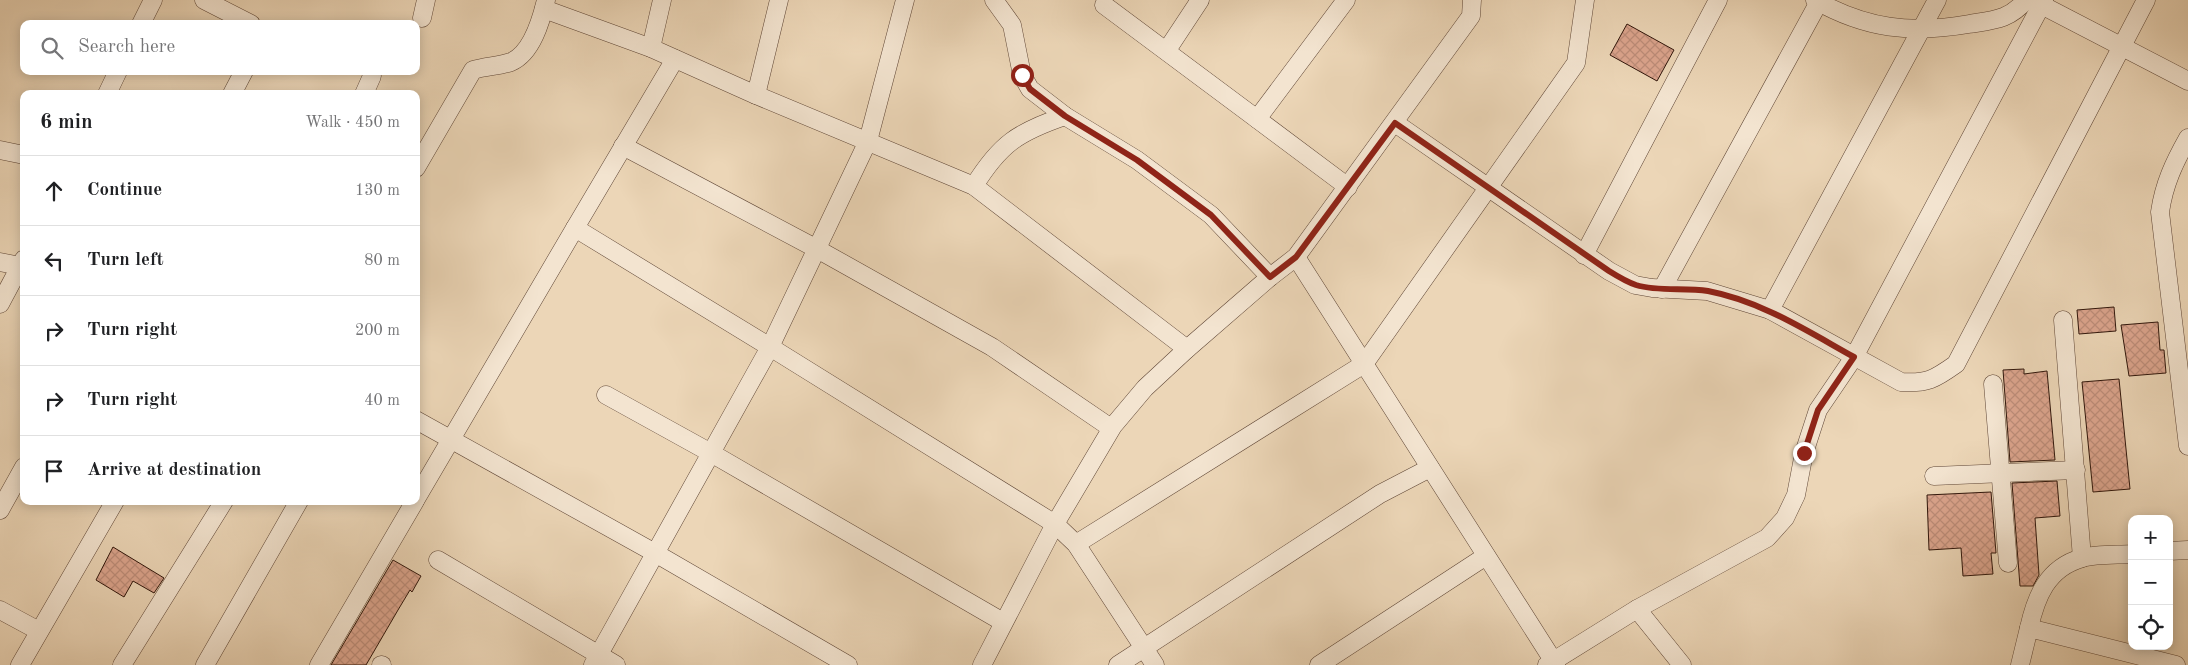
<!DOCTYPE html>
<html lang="en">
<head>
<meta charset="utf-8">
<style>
  :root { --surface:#fff; --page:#f2f2f2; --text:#202124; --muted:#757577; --line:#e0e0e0 }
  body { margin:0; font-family:"Old Standard TT",serif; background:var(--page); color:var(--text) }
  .controls { position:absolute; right:15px; bottom:15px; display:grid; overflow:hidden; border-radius:10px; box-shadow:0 2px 12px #0003 }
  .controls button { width:45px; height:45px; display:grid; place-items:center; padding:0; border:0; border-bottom:1px solid var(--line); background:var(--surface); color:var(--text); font:25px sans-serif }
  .stop { position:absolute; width:15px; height:15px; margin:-11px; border:4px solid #8f2418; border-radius:50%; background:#fff }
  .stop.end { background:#8f2418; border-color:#fff; box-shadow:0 1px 5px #0008 }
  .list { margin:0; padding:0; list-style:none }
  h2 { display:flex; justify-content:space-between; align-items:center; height:65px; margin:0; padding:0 20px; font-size:21px }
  h2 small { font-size:16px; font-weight:400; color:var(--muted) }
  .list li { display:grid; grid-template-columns:32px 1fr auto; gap:15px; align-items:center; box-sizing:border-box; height:70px; padding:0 20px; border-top:1px solid var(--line) }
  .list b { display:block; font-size:19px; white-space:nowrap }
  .list em { font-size:16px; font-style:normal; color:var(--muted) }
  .icon { flex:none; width:28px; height:28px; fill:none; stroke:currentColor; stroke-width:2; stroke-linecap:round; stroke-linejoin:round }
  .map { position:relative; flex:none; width:2188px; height:665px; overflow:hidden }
  .search { position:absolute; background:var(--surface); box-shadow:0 2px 12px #0003; left:20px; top:20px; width:400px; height:55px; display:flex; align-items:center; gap:12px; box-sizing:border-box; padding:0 18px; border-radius:10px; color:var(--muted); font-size:19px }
  .panel { position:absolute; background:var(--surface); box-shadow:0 2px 12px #0003; left:20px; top:90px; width:400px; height:415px; border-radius:10px }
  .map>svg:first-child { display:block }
</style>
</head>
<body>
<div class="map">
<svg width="2188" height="665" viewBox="0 0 2188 665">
  <defs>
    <pattern id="building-cross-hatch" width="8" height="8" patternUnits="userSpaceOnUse" patternTransform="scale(1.25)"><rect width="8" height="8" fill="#dca58e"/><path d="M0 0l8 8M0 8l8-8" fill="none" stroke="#bd8d79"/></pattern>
  </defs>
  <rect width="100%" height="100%" fill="#ecd6b7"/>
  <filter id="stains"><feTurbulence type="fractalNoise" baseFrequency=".004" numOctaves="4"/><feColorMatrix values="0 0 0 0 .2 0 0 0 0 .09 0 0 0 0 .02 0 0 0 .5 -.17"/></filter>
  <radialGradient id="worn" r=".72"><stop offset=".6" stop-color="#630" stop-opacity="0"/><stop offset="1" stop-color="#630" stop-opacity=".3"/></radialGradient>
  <g fill="url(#building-cross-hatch)" stroke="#30160b">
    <polygon points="1627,24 1674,50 1657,81 1610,55"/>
    <polygon points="2114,307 2116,331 2079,334 2077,310"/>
    <polygon points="2158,322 2160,350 2164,350 2166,373 2129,376 2121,325"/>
    <polygon points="2024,369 2024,374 2047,371 2055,460 2010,462 2003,370"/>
    <polygon points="2119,379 2130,489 2093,492 2082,382"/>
    <polygon points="2057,481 2060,516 2035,518 2039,575 2033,586 2020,586 2012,483"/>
    <polygon points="1991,492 1996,553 1991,553 1993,574 1963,576 1961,548 1929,550 1927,495"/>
    <polygon points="113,547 164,578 154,593 133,581 124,597 96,580"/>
    <polygon points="393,560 421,576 412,592 410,590 398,610 366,665 331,665"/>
  </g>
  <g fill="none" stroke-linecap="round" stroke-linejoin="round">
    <g stroke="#5f4636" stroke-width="19">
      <g id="minor">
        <polyline points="204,0 251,24"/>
        <polyline points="994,0 1012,25 1022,75 1030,89 1065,116 1137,160 1211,215 1270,277"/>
        <polyline points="1346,0 1257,119 1348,187"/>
        <path d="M1815,0C1866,29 1911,34 1969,24C1994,20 2009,20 2026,0"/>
        <path d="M1937,0L1770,310L1901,382C1927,384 1935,379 1956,364L2146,0"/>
        <polyline points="2032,0 2188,81"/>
        <polyline points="1104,5 1257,119"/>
        <polyline points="544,9 651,48 756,95 974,186 1187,349"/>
        <polyline points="422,18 426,0"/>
        <polyline points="141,24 153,0"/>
        <polyline points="651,48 662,0"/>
        <polyline points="1167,50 1200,0"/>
        <polyline points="107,94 118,71"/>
        <polyline points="232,94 244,71"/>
        <polyline points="364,94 372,76"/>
        <polyline points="756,95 779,0"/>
        <polyline points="1395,123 1609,271 1635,285 1652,288 1707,291 1770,310"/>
        <path d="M2188,138C2174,163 2164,184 2160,212L2188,446"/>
        <polyline points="623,146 817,249 992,347 1111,428"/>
        <polyline points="0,150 24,155"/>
        <path d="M416,168L473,70C485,66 500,66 511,62C532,53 541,21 546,0"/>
        <path d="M974,186C1000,144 1018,132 1065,116"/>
        <polyline points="575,228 675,59"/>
        <polyline points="1584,255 1718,0"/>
        <polyline points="1296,257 1556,665"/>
        <polyline points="0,262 20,266"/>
        <polyline points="1662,289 1820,0"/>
        <polyline points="0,304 24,259"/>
        <polyline points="2063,320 2082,558"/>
        <polyline points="1993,384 2008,563"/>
        <polyline points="606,395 711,453 1003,622"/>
        <polyline points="416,420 655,553 848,665"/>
        <polyline points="1934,476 2076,470"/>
        <polyline points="416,499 575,228 770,347 1055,524 1076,544 1155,665"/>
        <polyline points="0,510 24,467"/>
        <polyline points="1076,544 1364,364 1576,63 1585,0"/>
        <polyline points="2169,551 2188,550"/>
        <polyline points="438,560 616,665"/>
        <polyline points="1637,609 1682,665"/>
        <polyline points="0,610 39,631"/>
        <path d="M2029,628C2036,597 2047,568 2082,558C2096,554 2116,555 2132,554"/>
        <polyline points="20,665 115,501"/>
        <polyline points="122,665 224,501"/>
        <polyline points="205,665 299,501"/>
        <polyline points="319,665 415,501"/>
        <polyline points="381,665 382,665"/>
        <polyline points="593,665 770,347 868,141 905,0"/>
        <polyline points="982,665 1055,524 1113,426 1145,388 1187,349 1270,277 1296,257 1471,16 1472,0"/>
        <polyline points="1118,665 1380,494 1430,468"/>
        <polyline points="1319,665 1486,556"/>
        <polyline points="1547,665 1637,609 1767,538 1785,518 1796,495 1804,453 1818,410 1854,357 2044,0"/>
        <polyline points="2020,665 2029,628 2176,665"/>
      </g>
    </g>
    <use href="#minor" stroke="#f3e4d0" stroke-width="18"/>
  </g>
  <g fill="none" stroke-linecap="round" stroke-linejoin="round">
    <path stroke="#8f2418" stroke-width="6" d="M1022,75L1030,89L1065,116L1137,160L1211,215L1270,277L1296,257L1395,123L1609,271C1617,276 1627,282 1636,285C1659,292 1685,287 1708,291C1761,301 1807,331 1854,357L1818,410L1804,453"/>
  </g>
  <rect width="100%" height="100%" filter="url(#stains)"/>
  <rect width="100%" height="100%" fill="url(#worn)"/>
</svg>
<div class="controls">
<button>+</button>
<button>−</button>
<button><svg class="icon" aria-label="locate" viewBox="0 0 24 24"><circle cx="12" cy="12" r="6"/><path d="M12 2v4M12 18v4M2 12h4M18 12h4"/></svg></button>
</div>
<div class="stop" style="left:1022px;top:75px"></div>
<div class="stop end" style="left:1804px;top:453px"></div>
<div class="search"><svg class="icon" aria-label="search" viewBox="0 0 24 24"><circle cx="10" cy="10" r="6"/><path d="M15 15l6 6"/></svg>Search here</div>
<section class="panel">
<h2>6 min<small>Walk · 450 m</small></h2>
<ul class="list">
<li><svg class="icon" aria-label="ahead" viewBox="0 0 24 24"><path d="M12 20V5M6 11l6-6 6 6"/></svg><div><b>Continue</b></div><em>130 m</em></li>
<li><svg class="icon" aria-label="left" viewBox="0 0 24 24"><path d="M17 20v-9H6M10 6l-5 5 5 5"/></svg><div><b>Turn left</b></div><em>80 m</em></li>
<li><svg class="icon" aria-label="right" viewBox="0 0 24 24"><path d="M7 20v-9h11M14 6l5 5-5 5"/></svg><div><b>Turn right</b></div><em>200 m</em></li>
<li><svg class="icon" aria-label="right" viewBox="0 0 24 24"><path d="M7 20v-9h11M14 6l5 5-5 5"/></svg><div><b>Turn right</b></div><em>40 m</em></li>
<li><svg class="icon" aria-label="arrive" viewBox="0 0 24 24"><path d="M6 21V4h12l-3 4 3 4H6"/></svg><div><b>Arrive at destination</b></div></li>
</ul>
</section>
</div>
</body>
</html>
